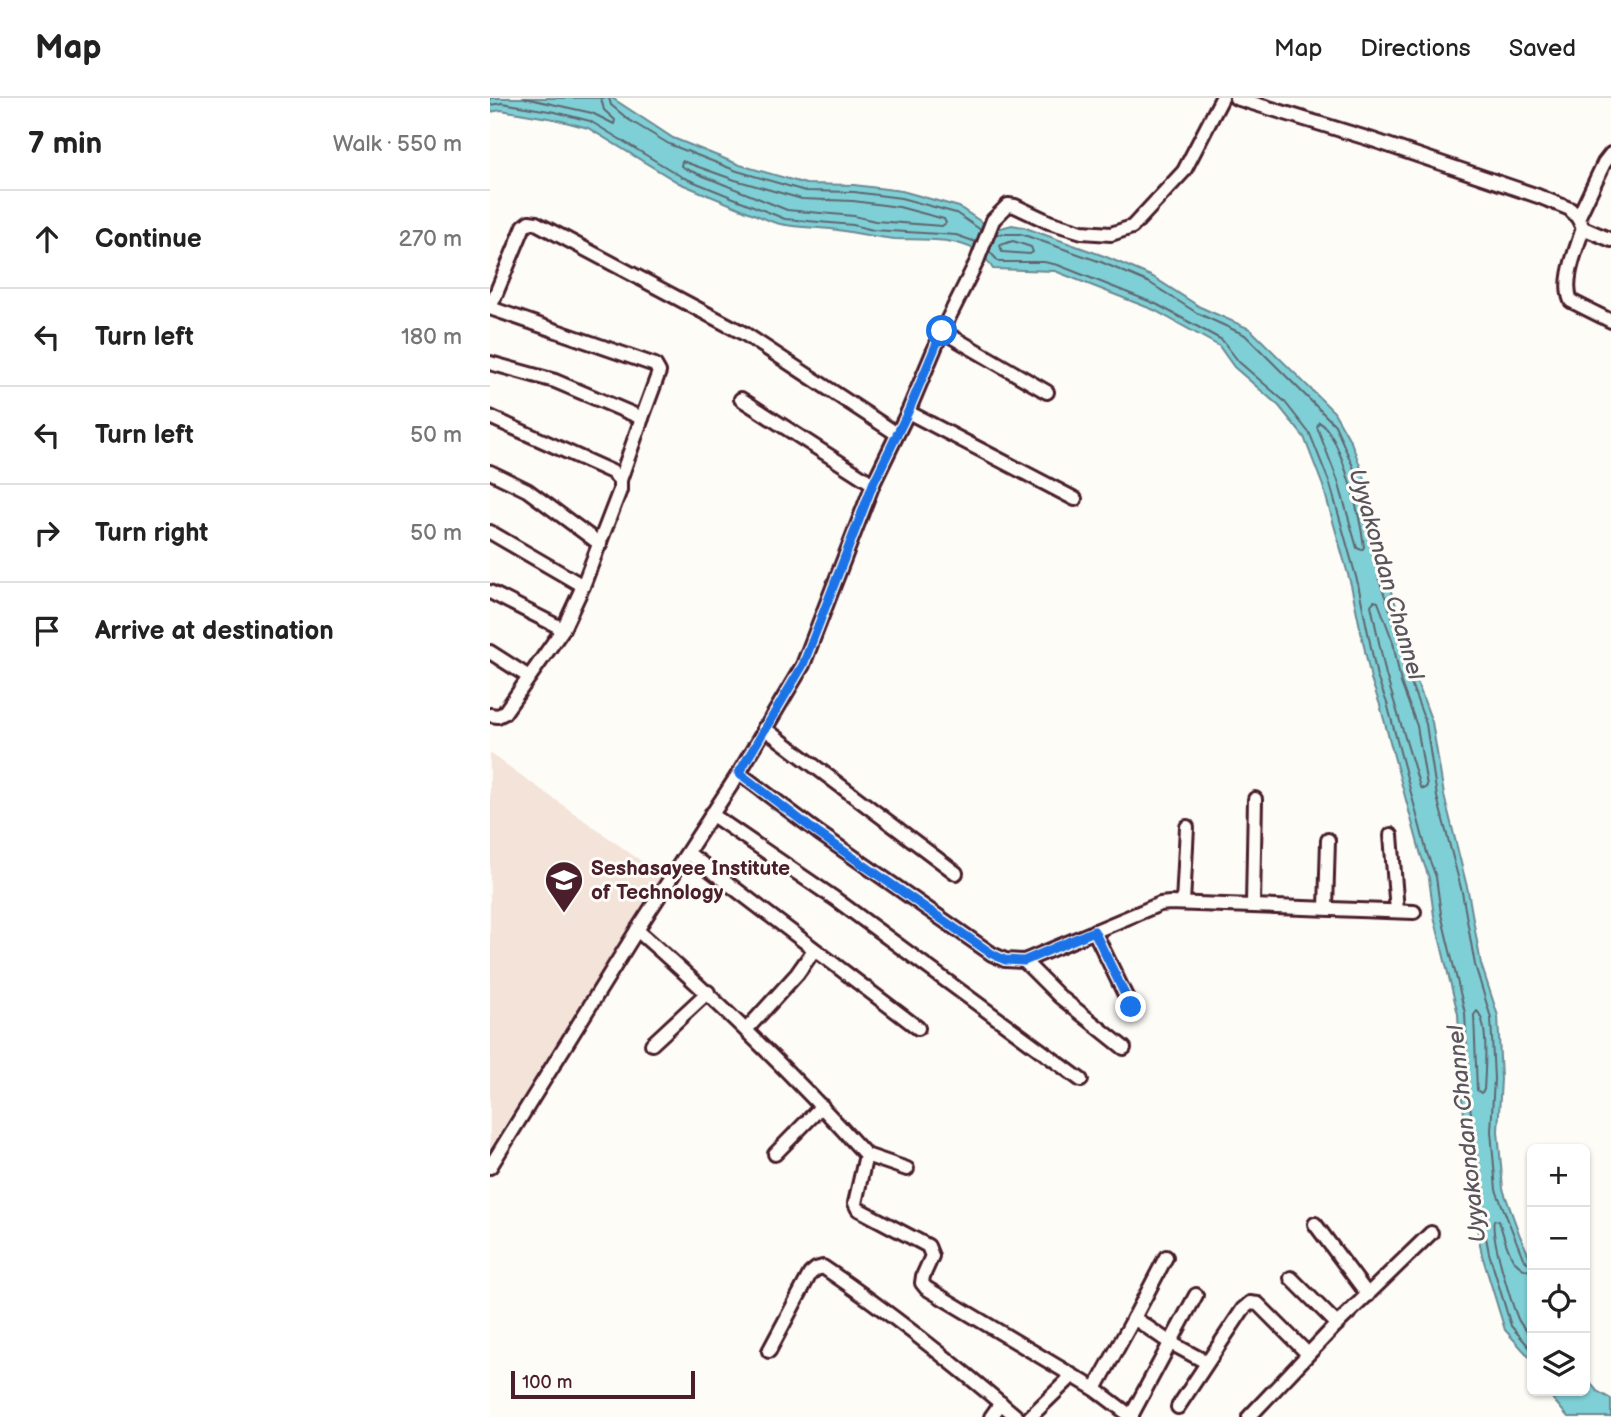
<!DOCTYPE html>
<html lang="en">
<head>
<meta charset="utf-8">
<style>
  :root { --surface:#fff; --page:#f2f2f2; --text:#222; --muted:#767676; --line:#e0e0e0 }
  body { margin:0; font-family:"Balsamiq Sans",sans-serif; background:var(--page); color:var(--text) }
  .controls { position:absolute; right:21px; bottom:21px; display:grid; overflow:hidden; border-radius:10px; box-shadow:0 2px 5px #0004 }
  .controls button { width:63px; height:63px; display:grid; place-items:center; padding:0; border:0; border-bottom:2px solid var(--line); background:var(--surface); color:var(--text); font:35px sans-serif }
  .scale { position:absolute; left:21px; bottom:18px; width:184px; box-sizing:border-box; padding-left:7px; border:4px solid #4a1f2b; border-top:0; font-size:19px; line-height:24px; white-space:nowrap; color:#4a1f2b; -webkit-text-stroke:5px #fdfcf7; paint-order:stroke }
  .stop { position:absolute; width:21px; height:21px; margin:-16px; border:5px solid #1a73e8; border-radius:50%; background:#fff }
  .stop.end { background:#1a73e8; border-color:#fff; box-shadow:0 2px 7px #0008 }
  .list { margin:0; padding:0; list-style:none }
  h2 { display:flex; justify-content:space-between; align-items:center; height:91px; margin:0; padding:0 28px; font-size:30px }
  h2 small { font-size:23px; font-weight:400; color:var(--muted) }
  .list li { display:grid; grid-template-columns:46px 1fr auto; gap:21px; align-items:center; box-sizing:border-box; height:98px; padding:0 28px; border-top:2px solid var(--line) }
  .list b { display:block; font-size:26px; white-space:nowrap }
  .list em { font-size:23px; font-style:normal; color:var(--muted) }
  .icon { flex:none; width:38px; height:38px; fill:none; stroke:currentColor; stroke-width:2; stroke-linecap:round; stroke-linejoin:round }
  .map { position:relative; flex:none; width:1121px; height:1319px; overflow:hidden }
  header { display:flex; align-items:center; gap:42px; box-sizing:border-box; height:98px; padding:0 35px; background:var(--surface); border-bottom:2px solid var(--line) }
  header strong { font-size:33px }
  nav { display:flex; gap:38px; margin-inline-start:auto; font-size:24px }
  main { display:flex }
  aside { flex:1; background:var(--surface) }
  .map>svg:first-child { display:block }
</style>
</head>
<body>
<header>
<strong>Map</strong>
<nav><a>Map</a><a>Directions</a><a>Saved</a></nav>
</header>
<main>
<aside>
<h2>7 min<small>Walk · 550 m</small></h2>
<ul class="list">
<li><svg class="icon" aria-label="ahead" viewBox="0 0 24 24"><path d="M12 20V5M6 11l6-6 6 6"/></svg><div><b>Continue</b></div><em>270 m</em></li>
<li><svg class="icon" aria-label="left" viewBox="0 0 24 24"><path d="M17 20v-9H6M10 6l-5 5 5 5"/></svg><div><b>Turn left</b></div><em>180 m</em></li>
<li><svg class="icon" aria-label="left" viewBox="0 0 24 24"><path d="M17 20v-9H6M10 6l-5 5 5 5"/></svg><div><b>Turn left</b></div><em>50 m</em></li>
<li><svg class="icon" aria-label="right" viewBox="0 0 24 24"><path d="M7 20v-9h11M14 6l5 5-5 5"/></svg><div><b>Turn right</b></div><em>50 m</em></li>
<li><svg class="icon" aria-label="arrive" viewBox="0 0 24 24"><path d="M6 21V4h12l-3 4 3 4H6"/></svg><div><b>Arrive at destination</b></div></li>
</ul>
</aside>
<div class="map">
<svg width="1121" height="1319" viewBox="0 0 1121 1319">
  <rect width="100%" height="100%" fill="#fdfcf7"/>
  <filter id="ink" filterUnits="userSpaceOnUse"><feTurbulence type="fractalNoise" baseFrequency=".0143" numOctaves="2"/><feDisplacementMap in="SourceGraphic" scale="14" xChannelSelector="R" yChannelSelector="G"/><feConvolveMatrix kernelMatrix="1 2 1 2 8 2 1 2 1" color-interpolation-filters="sRGB"/></filter>
  <g filter="url(#ink)">
    <polygon fill="#f3e3d8" points="0,655 172,778 0,1050"/>
    <g fill="#7fd0d6" stroke="#6a8992" stroke-width="2">
      <path d="M0,0H122L183,40L250,67L316,86L364,87L412,93L469,109L496,127L511,130L522,127L533,129L614,158L663,179L710,209L760,231L844,314L861,344L874,378L887,424L896,480L918,540L926,581L942,624L954,697L978,793L991,866L1008,918L1011,981L1008,1033L1013,1091L1030,1138L1042,1164V1262L1015,1232L992,1157L987,1130L986,1102L972,1001L968,916L944,818L939,780L931,757L890,607L881,581L861,487L833,388L814,339L789,308L744,269L729,248L664,212L565,173L503,171C498,163 494,157 485,152C463,139 431,142 405,141C384,139 363,134 341,131C322,129 301,130 283,124L189,85L98,30L64,21L11,12L0,14Z"/>
      <polygon points="1095,1279 1107,1293 1121,1301 1121,1319 1078,1319 1056,1293 1095,1293"/>
    </g>
    <g fill="none" stroke-linecap="round" stroke-linejoin="round">
      <g stroke="#5f666f" stroke-width="2">
        <polyline points="35,0 102,15 124,26 125,22 114,12 111,0"/>
        <polyline points="119,0 121,7 139,22 179,46 247,73 315,93 364,94 411,100 466,115 491,132"/>
        <polyline points="0,7 12,5 65,14 100,23 192,79 295,121 363,127 383,132 466,137 486,144"/>
        <polygon points="192,63 245,82 312,101 363,103 409,109 454,121 456,125 452,128 385,123 364,118 297,112 196,71 191,68"/>
        <polyline points="506,136 531,136 611,164 660,185 707,215 755,237 845,327 868,380 880,425 889,482 911,542 920,583 936,626 947,699 972,794 985,867 1001,920 1004,981 1001,1033 1006,1092 1033,1160 1037,1164 1042,1165"/>
        <polygon points="523,143 541,149 543,154 540,156 512,154 510,147"/>
        <polyline points="499,153 509,164 554,164 568,167 666,206 732,242 749,264 794,303 820,336 840,386 868,486 887,579 897,605 937,755 946,779 951,816 975,915 979,1001 993,1101 994,1129 999,1155 1021,1228 1042,1252"/>
        <path d="M829,324C851,336 871,423 874,449L872,452L867,450L848,383L827,329Z"/>
        <polygon points="884,503 888,504 903,544 911,585 927,628 937,688 934,691 930,689 896,577 881,507"/>
        <path d="M987,913C999,924 995,974 994,992L991,995L987,992L984,917Z"/>
        <path d="M1042,1173C1020,1172 1015,1141 1009,1123L1004,1122C1000,1137 1021,1204 1028,1221C1031,1228 1037,1233 1042,1239"/>
      </g>
      <g stroke="#4a1f2b" stroke-width="18">
        <g id="minor">
          <polyline points="746,0 880,41 1048,98 1080,111 1088,120 1093,130 1121,142"/>
          <polyline points="1088,120 1114,65 1121,56"/>
          <path d="M1093,130C1087,151 1072,182 1081,203L1121,223"/>
          <polyline points="452,233 557,294"/>
          <polyline points="0,265 65,283 152,320 169,274 165,267 0,210 34,128 39,124 46,125 255,236 407,336"/>
          <polyline points="251,301 383,386"/>
          <polyline points="418,314 585,401"/>
          <polyline points="0,319 122,374 130,382 130,392 93,488 73,531 14,615 8,618 0,617"/>
          <polyline points="0,374 37,392 110,446"/>
          <polyline points="130,382 152,320"/>
          <polyline points="0,434 93,488"/>
          <polyline points="0,494 73,531"/>
          <polyline points="0,554 39,579"/>
          <polyline points="274,630 466,775"/>
          <polyline points="249,675 329,735 502,856 515,862 534,863 670,806 680,805 924,814"/>
          <polyline points="221,716 344,800 591,982"/>
          <polyline points="901,737 907,813"/>
          <polyline points="198,755 428,930"/>
          <polyline points="693,805 697,729"/>
          <polyline points="763,806 765,701"/>
          <polyline points="836,810 838,742"/>
          <path d="M147,832C228,903 304,977 376,1057L365,1105L368,1111L438,1148L442,1158L433,1178L432,1185L436,1190L605,1291L642,1319"/>
          <polyline points="604,833 641,909"/>
          <polyline points="534,863 569,898 634,950"/>
          <polyline points="256,932 307,876 324,852"/>
          <polyline points="162,946 218,894"/>
          <polyline points="285,1056 332,1008"/>
          <polyline points="376,1057 417,1071"/>
          <polyline points="0,1069 147,832 249,675 313,567 383,386 418,314 452,233 487,163 503,122 518,107 525,108 559,124 592,134 621,136 642,129 694,73 732,0"/>
          <polyline points="825,1126 878,1197"/>
          <polyline points="801,1180 847,1226"/>
          <polyline points="644,1220 676,1159"/>
          <path d="M279,1253L320,1176L326,1171L333,1169C401,1215 465,1266 527,1319"/>
          <polyline points="605,1291 644,1220 679,1244 716,1264"/>
          <polyline points="688,1309 753,1211 760,1205 768,1206 818,1256"/>
          <polyline points="641,1318 706,1197"/>
          <polyline points="501,1319 511,1305"/>
          <polyline points="540,1319 581,1279"/>
          <polyline points="759,1319 844,1229 941,1135"/>
        </g>
      </g>
      <use href="#minor" stroke="#fdfcf7" stroke-width="12"/>
    </g>
  </g>
  <g fill="none" stroke-linecap="round" stroke-linejoin="round" filter="url(#ink)">
    <polyline stroke="#1a73e8" stroke-width="9" points="452,233 418,314 383,386 313,567 249,675 329,736 502,856 515,862 534,863 604,833 641,909"/>
  </g>
  <defs>
    <g id="university-pin" transform="scale(2.0125)"><path d="M0 17L-7.5 6A9.5 9.5 0 1 1 7.5 6Z" fill="#4a1f2b" stroke="#fdfcf7"/><path d="M0-5L7-2L0 1L-7-2ZM-4 1L0 2.5L4 1V4Q0 6-4 4Z" fill="#fff"/></g>
  </defs>
  <g fill-rule="evenodd">
    <use href="#university-pin" x="74" y="782"/>
  </g>
  <g text-anchor="middle" stroke-width="6" stroke-linejoin="round" paint-order="stroke">
    <g font-size="21" font-weight="bold" fill="#4a1f2b" stroke="#fdfcf7" text-anchor="start">
      <text x="101" y="777">Seshasayee Institute<tspan x="101" dy="24">of Technology</tspan></text>
    </g>
    <g font-size="23" font-style="italic" fill="#5a545e" stroke="#fdfcf7">
      <text transform="translate(897 476) rotate(74)" y="8">Uyyakondan Channel</text>
      <text transform="translate(976 1036) rotate(-96)" y="8">Uyyakondan Channel</text>
    </g>
  </g>
</svg>
<div class="controls">
<button>+</button>
<button>−</button>
<button><svg class="icon" aria-label="locate" viewBox="0 0 24 24"><circle cx="12" cy="12" r="6"/><path d="M12 2v4M12 18v4M2 12h4M18 12h4"/></svg></button>
<button><svg class="icon" aria-label="layers" viewBox="0 0 24 24"><path d="M12 4l9 5-9 5-9-5zM3 14l9 5 9-5"/></svg></button>
</div>
<div class="scale">100 m</div>
<div class="stop" style="left:452px;top:233px"></div>
<div class="stop end" style="left:641px;top:909px"></div>
</div>
</main>
</body>
</html>
